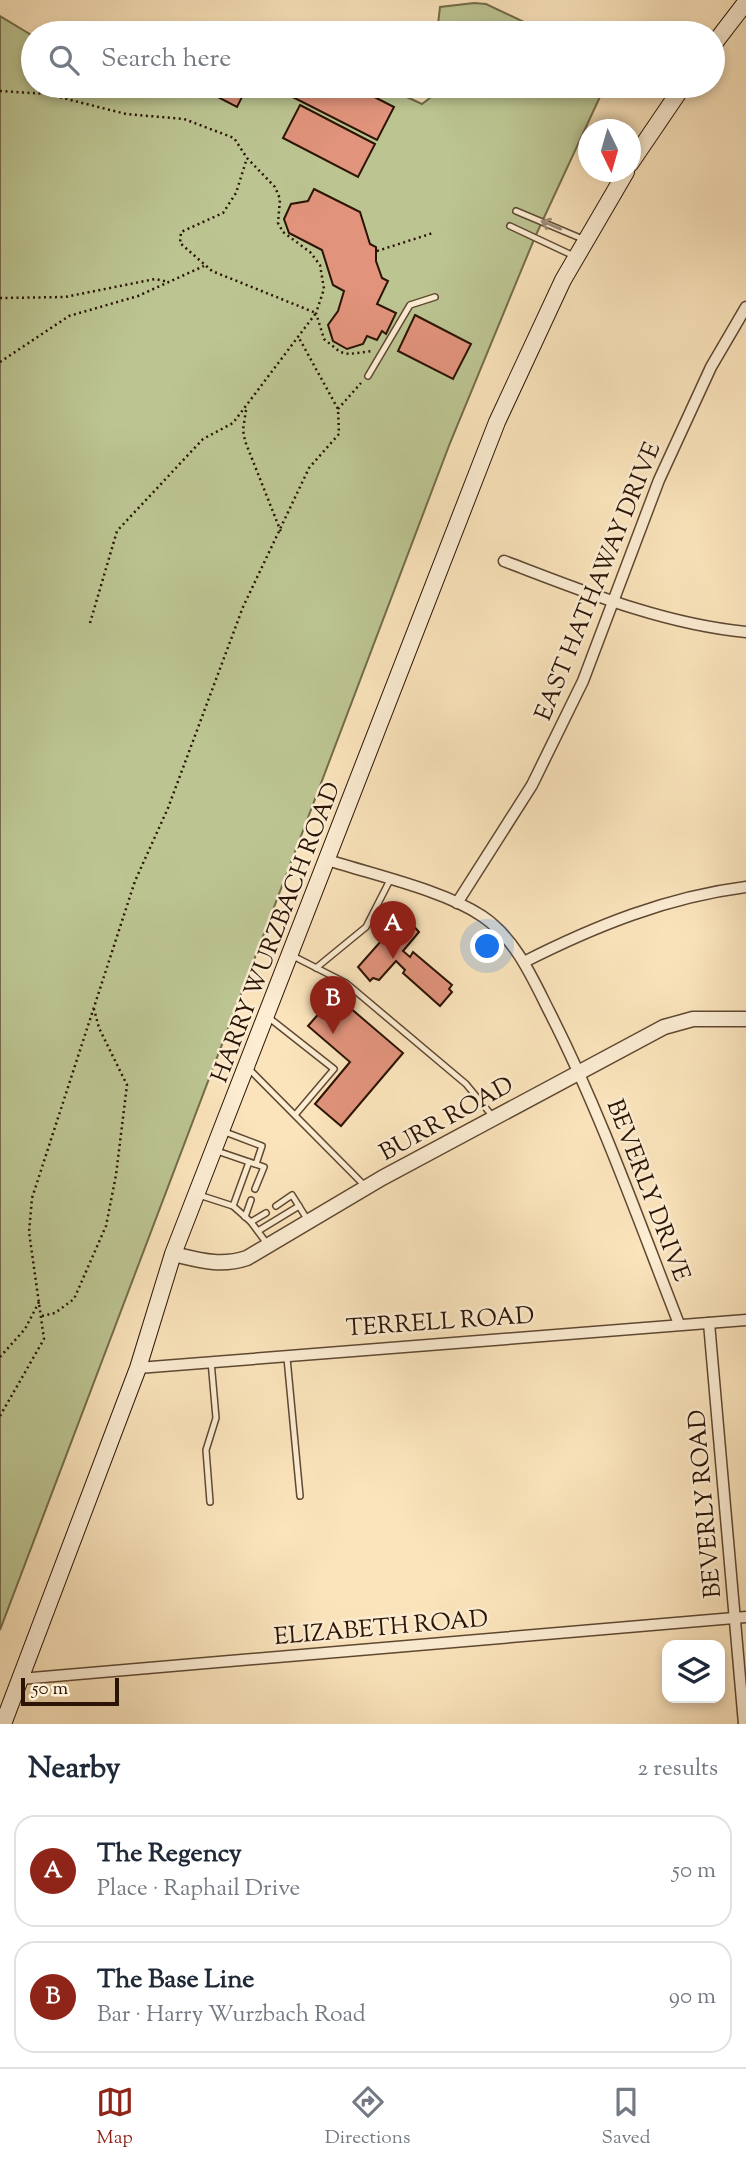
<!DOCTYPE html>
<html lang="en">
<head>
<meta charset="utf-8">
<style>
  :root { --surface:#fff; --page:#f6f6f7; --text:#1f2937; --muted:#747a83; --line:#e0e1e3; --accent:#8f2418 }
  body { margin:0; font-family:"Sorts Mill Goudy",serif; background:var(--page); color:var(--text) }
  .controls { position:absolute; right:21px; bottom:21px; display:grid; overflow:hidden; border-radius:14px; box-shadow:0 4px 10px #0003 }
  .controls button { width:63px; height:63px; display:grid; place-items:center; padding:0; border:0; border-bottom:2px solid var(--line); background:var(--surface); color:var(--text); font:35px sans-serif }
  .compass { position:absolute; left:578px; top:119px; width:63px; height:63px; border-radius:50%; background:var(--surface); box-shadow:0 4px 10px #0003; rotate:175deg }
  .scale { position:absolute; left:21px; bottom:18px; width:98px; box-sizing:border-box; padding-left:7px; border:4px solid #2b1404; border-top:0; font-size:19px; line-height:24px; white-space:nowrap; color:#2b1404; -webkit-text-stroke:5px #fcedd3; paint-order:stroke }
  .you { position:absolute; left:488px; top:947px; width:24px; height:24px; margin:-18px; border:5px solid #fff; border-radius:50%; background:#1a73e8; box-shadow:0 0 0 10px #1a73e833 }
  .badge { display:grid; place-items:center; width:46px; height:46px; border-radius:50%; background:var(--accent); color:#fff; font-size:23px; font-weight:700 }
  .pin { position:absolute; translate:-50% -58px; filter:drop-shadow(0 2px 4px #0008) }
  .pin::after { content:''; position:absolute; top:37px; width:24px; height:21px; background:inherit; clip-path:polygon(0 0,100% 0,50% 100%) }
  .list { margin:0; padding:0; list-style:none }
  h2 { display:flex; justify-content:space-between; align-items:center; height:91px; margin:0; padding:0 28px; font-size:30px }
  h2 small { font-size:23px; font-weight:400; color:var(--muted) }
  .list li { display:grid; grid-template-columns:46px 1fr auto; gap:21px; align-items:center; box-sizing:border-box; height:112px; margin:0 14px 14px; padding:0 14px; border:2px solid var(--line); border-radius:21px }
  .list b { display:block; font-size:26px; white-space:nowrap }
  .list p { margin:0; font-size:23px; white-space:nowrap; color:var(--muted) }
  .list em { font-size:23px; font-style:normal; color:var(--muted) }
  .icon { flex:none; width:38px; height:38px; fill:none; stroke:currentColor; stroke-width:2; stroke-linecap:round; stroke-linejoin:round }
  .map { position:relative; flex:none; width:746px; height:1724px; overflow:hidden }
  .search { position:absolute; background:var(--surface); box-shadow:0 4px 10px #0003; left:21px; right:21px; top:21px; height:77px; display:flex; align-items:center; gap:18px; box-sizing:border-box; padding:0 24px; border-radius:38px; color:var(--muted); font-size:26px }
  .sheet { height:343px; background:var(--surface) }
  nav { display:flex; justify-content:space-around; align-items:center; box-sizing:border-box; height:98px; border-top:2px solid var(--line); background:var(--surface); font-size:19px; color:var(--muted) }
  nav a { display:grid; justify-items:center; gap:4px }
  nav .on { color:var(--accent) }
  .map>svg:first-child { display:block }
</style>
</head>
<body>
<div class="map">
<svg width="746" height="1724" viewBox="0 0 746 1724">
  <rect width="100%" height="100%" fill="#fbe4bc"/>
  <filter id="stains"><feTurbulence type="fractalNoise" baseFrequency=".00286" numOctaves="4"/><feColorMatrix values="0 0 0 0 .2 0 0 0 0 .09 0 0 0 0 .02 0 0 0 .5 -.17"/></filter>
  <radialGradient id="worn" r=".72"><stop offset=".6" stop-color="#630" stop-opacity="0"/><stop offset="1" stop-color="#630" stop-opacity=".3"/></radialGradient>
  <g fill="#bcc592" stroke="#746c4b" stroke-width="2">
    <polygon points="474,3 486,4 547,33 437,33 440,7"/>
    <polygon points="0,16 33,36 33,86 383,86 422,104 435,94 435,86 605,86 535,237 450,443 0,1630"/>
  </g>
  <g fill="#e1937c" stroke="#2b1404" stroke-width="2">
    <polygon points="207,86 236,86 245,91 237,107 204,90"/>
    <polygon points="271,86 353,86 394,107 377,140"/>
    <polygon points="300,105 375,144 358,177 283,138"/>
    <polygon points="314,189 360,212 370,244 376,247 376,261 382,278 388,281 377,304 396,313 386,334 382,331 377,340 367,336 363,344 347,349 333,341 328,325 338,311 344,291 333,285 322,250 289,233 284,219 291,204 308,201"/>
    <polygon points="415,315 471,344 453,379 398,351"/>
    <polygon points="404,915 419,932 403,951 410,957 413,952 452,985 449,989 452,992 440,1006 403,973 405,970 396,961 379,980 373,978 370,981 358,967"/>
    <polygon points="335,995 403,1053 341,1126 315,1104 350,1062 308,1026"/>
  </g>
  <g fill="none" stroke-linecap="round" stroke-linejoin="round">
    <g stroke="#5f4832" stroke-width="8">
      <g id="service">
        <polyline points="516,211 585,240"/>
        <polyline points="510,226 574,256"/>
        <polyline points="368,376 410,305 435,297"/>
        <polyline points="291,955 346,983 466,1084 494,1118"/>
        <polyline points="316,968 366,927 390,880"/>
        <polyline points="268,1017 334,1069 295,1115"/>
        <polyline points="248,1068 364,1185"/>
        <polyline points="225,1132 262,1146 256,1164"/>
        <polyline points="217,1151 264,1167 255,1189"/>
        <polyline points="199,1195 233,1206 251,1222"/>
        <polyline points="233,1206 249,1162"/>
        <polyline points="276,1206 292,1195 307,1219"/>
        <polyline points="266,1213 251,1222 268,1245"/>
        <polyline points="245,1217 251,1200"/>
        <polyline points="258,1231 299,1206"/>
        <polyline points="287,1358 300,1496"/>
        <polyline points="210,1502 206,1450 216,1418 211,1361"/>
      </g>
    </g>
    <g stroke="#5f4832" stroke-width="13">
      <g id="minor">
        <path d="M504,561C583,591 662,624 746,632"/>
        <path d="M328,860C374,875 443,890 482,916C515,938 532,977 549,1011C600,1111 638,1219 679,1324"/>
        <polyline points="457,903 532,785 583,681 659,480 711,367 746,307"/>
        <path d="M524,962C595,926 667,897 746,887"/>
        <polyline points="709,1323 744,1724"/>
        <polyline points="138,1368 746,1320"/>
        <polyline points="20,1679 746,1617"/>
      </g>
    </g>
    <g stroke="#5f4832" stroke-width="17">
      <path id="tertiary" d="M173,1254C199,1260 220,1267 247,1258L382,1178L664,1027L693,1019H746"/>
    </g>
    <g stroke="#2b1404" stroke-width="18">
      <g id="secondary">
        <polyline points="713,45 746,2"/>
        <polyline points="630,164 683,86"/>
        <polyline points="3,1724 138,1368 173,1254 497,422 563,280 626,172"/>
      </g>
    </g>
    <g stroke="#2b1404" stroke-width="2.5" stroke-dasharray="2 3.5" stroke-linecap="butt">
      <polyline points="0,91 47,94 126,114 184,119 234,138 247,158 275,187 280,199 278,223 283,232 310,252 320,265 324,289 316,313 324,339 340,352 349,354 373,351"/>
      <polyline points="377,251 433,233"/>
      <polyline points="0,298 65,297 155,279 169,282"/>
      <polyline points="0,362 69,316 138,296 204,266"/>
      <polyline points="338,409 361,383"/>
      <polyline points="246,410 243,430 245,441 281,532"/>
      <polyline points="90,623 117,531 203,439 233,423 316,313 212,271 180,243 181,232 223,213 236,193 247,158"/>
      <polyline points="42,1316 55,1313 74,1299 106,1226 116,1175 127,1085 99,1028 94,1009"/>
      <polyline points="0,1357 25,1329 39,1302"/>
      <polyline points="0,1416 44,1339 29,1232 32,1198 135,881 168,808 243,607 309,468 339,434 338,409 299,338"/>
    </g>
    <use href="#service" stroke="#fcedd3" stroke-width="5"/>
    <use href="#minor" stroke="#fcedd3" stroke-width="10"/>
    <use href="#tertiary" stroke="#fcedd3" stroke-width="14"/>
    <use href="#secondary" stroke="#fcedd3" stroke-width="16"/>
  </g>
  <defs><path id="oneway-shaft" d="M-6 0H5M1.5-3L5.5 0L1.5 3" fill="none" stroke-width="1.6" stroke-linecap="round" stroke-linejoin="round" transform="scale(1.75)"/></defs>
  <use stroke="#9e8b76" href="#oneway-shaft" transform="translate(551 225) rotate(-157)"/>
  <g text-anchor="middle" stroke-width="5" stroke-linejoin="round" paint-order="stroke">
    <g font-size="24" fill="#2b1404" stroke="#fcedd3">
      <text transform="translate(597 581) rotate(-68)" y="8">EAST HATHAWAY DRIVE</text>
      <text transform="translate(275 932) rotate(-69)" y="8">HARRY WURZBACH ROAD</text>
      <text transform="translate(446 1118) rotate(-29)" y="8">BURR ROAD</text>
      <text transform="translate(649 1190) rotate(69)" y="8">BEVERLY DRIVE</text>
      <text transform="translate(440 1321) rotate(-4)" y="8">TERRELL ROAD</text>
      <text transform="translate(704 1504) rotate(-95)" y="8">BEVERLY ROAD</text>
      <text transform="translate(381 1627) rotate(-5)" y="8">ELIZABETH ROAD</text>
    </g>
  </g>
  <rect width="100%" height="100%" filter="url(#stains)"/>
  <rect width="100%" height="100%" fill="url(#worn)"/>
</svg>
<div class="controls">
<button><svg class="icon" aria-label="layers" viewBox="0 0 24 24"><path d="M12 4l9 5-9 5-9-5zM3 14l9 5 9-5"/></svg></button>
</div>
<svg class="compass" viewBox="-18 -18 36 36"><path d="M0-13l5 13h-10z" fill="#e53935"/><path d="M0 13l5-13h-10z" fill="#747a83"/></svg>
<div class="scale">50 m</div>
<div class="you"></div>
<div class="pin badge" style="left:393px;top:959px">A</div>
<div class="pin badge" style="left:333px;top:1034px">B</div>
<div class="search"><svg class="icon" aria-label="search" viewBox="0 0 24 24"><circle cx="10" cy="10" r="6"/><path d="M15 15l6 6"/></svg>Search here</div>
</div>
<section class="sheet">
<h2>Nearby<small>2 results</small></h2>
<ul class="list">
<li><span class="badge">A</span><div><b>The Regency</b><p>Place · Raphail Drive</p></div><em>50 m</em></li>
<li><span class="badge">B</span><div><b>The Base Line</b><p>Bar · Harry Wurzbach Road</p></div><em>90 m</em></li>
</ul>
</section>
<nav>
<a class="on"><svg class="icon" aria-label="map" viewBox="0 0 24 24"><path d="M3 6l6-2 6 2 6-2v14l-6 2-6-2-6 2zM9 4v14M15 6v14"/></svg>Map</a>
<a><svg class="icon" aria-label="directions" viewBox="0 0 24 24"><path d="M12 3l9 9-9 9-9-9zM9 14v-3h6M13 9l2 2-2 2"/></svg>Directions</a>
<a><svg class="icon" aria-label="saved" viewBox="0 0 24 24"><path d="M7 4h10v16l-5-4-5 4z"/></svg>Saved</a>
</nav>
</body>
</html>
